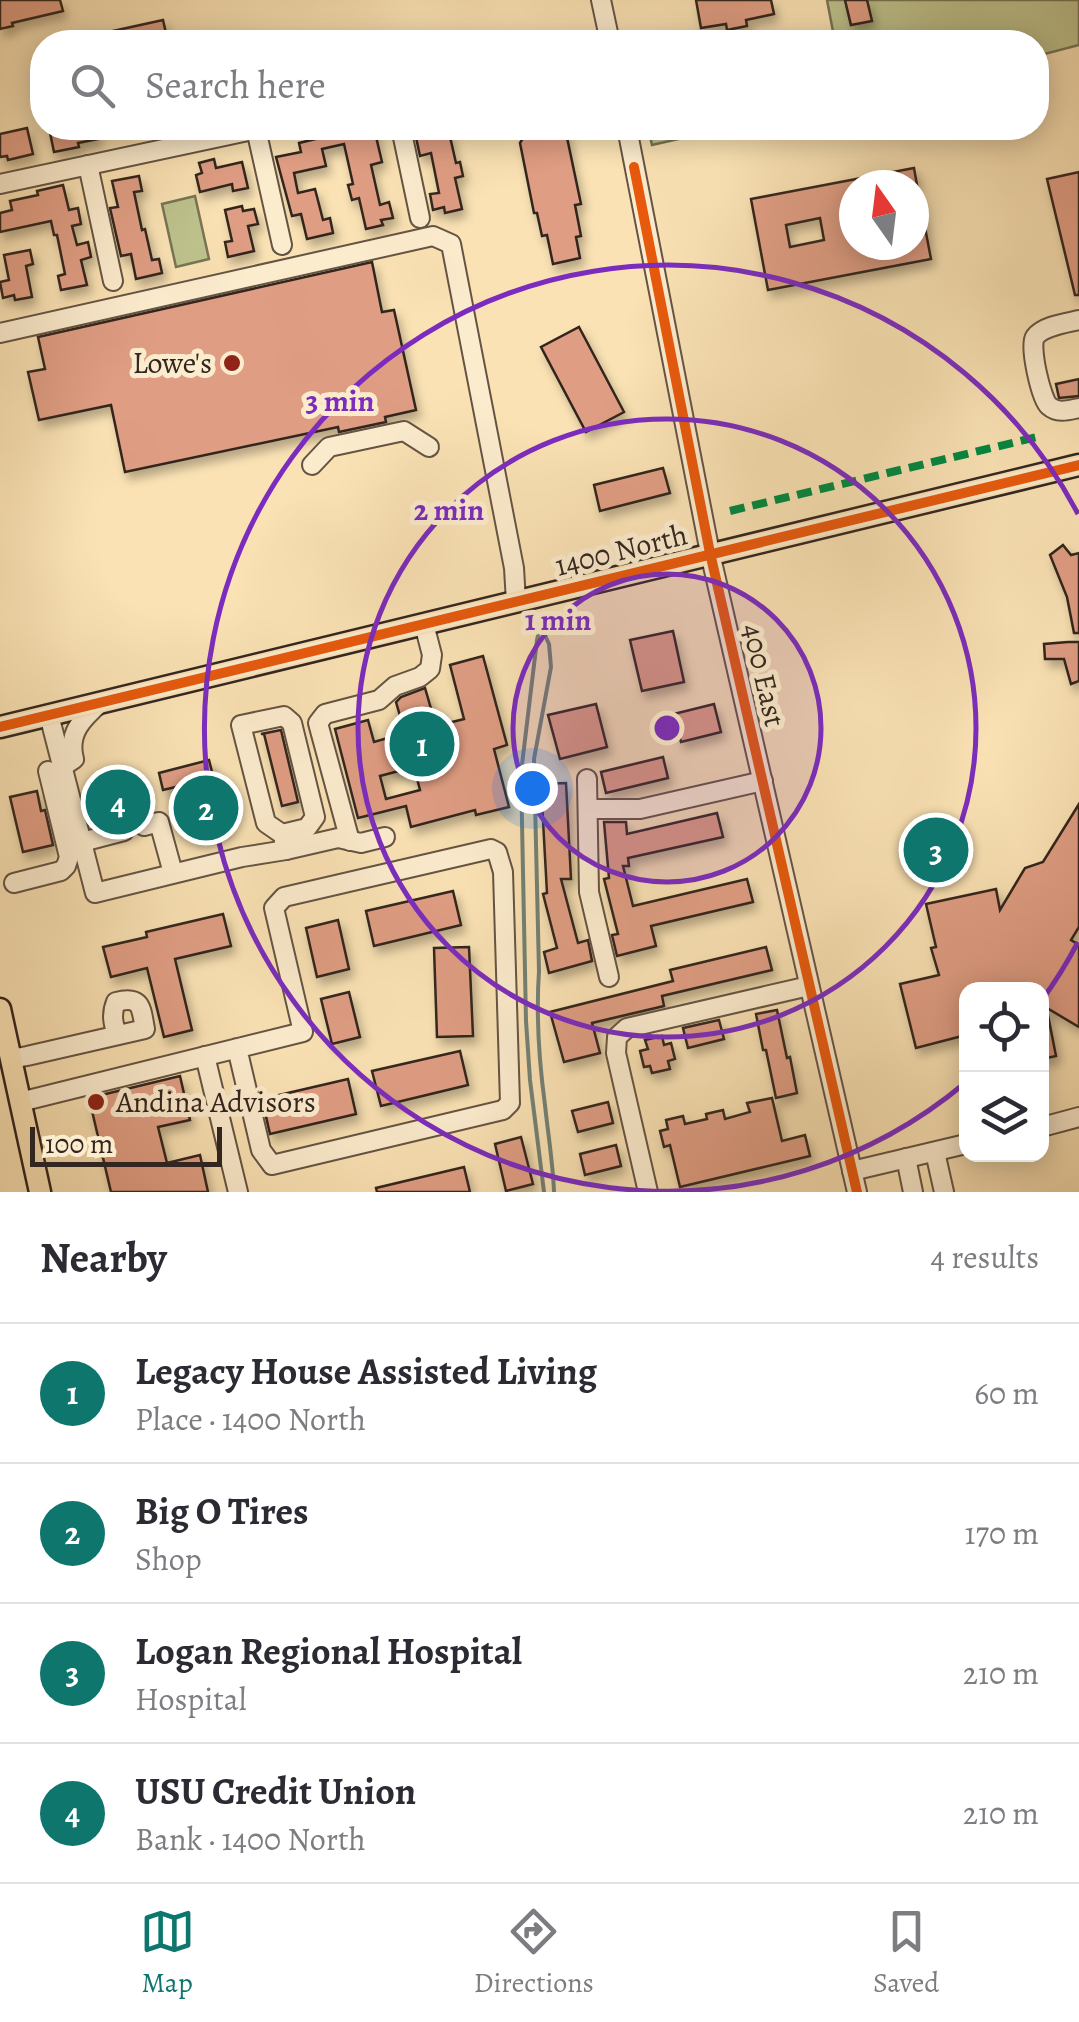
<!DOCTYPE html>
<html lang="en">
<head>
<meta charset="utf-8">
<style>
  :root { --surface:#fff; --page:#f2f2f3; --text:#2b2b33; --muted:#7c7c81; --line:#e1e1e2; --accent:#0f766e }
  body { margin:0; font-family:Alegreya,serif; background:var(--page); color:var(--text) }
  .controls { position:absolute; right:30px; bottom:30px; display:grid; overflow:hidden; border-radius:20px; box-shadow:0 5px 25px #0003 }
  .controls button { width:90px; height:90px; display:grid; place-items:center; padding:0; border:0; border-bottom:2px solid var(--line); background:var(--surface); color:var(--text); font:50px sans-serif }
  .compass { position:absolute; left:839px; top:170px; width:90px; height:90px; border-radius:50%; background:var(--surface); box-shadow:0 5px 25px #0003; rotate:346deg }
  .scale { position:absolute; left:30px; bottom:25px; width:192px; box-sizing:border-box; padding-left:10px; border:5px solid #33251f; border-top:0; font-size:28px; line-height:35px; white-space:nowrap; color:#33251f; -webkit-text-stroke:8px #fcecce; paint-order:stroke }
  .you { position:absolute; left:532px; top:788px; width:35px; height:35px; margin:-25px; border:8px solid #fff; border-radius:50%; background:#1a73e8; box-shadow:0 0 0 15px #1a73e833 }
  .badge { display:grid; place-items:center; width:65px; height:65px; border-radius:50%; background:var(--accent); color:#fff; font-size:32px; font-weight:700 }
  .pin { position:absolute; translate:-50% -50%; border:5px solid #fff; box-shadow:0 2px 10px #0006 }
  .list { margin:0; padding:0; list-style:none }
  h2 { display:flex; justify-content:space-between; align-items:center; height:130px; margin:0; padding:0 40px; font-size:42px }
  h2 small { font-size:32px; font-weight:400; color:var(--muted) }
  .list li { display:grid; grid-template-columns:65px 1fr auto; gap:30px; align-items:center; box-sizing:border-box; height:140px; padding:0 40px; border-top:2px solid var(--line) }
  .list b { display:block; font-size:38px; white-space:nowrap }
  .list p { margin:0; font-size:32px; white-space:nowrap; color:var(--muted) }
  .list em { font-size:32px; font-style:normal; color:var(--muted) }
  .icon { flex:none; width:55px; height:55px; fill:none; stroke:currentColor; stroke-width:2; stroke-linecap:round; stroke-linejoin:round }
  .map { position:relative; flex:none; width:1079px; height:1192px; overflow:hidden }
  .search { position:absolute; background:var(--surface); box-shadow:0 5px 25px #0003; left:30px; right:30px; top:30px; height:110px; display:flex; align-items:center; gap:25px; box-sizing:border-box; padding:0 35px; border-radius:40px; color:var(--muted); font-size:38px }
  .sheet { height:690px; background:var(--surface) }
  nav { display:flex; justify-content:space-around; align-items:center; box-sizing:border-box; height:140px; border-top:2px solid var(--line); background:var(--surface); font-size:28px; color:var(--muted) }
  nav a { display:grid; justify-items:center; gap:5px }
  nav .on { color:var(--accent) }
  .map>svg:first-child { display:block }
</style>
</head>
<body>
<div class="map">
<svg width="1079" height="1192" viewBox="0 0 1079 1192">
  <defs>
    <filter id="shadow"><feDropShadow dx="4" dy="7" stdDeviation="5" flood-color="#0004"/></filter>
  </defs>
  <rect width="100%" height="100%" fill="#fae2b4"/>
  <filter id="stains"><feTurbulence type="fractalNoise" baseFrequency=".002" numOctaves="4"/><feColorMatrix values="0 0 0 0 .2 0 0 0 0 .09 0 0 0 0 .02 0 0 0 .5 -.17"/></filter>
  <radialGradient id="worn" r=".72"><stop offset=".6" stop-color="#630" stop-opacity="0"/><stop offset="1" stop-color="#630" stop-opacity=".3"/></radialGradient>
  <g fill="#bec38d" stroke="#787456" stroke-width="2.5">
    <polygon points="827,0 845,0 851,25 871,20 867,0 1079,0 1079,45 1037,56 1036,42 835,42"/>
    <polygon points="648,128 727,128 652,145"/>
    <polygon points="195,196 209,259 176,267 162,204"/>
  </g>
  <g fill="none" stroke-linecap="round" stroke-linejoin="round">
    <g stroke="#738174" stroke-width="4">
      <polyline points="541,623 537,640 521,773 526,1021 530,1080 544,1192"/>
      <path d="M543,631L549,644L551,667L534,759L539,971C536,1015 539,1061 545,1105C548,1134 553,1163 554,1192"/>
    </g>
  </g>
  <g fill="#df9d83" stroke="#33251f" stroke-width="2.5" fill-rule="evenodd" filter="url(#shadow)">
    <polygon points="0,0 60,0 63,11 12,23 13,26 0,29"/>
    <polygon points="696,0 771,0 774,14 746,20 747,26 727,30 726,24 701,28"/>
    <polygon points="845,0 867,0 872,21 851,25"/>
    <polygon points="163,20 168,42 82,42 81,38"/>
    <polygon points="27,128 33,154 8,160 7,156 0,157 0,134"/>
    <polygon points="49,128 95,128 98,139 78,143 79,147 54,152"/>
    <polygon points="341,128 374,128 382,162 371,165 380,205 389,202 393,218 381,220 383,225 366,229 359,198 352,200 348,185 353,184 344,144 322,149 326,166 294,173 298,193 315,189 323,220 330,218 333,233 307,239 301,214 292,216 276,157 301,152 299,143 332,135 331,130"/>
    <polygon points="414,128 448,128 456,163 460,162 463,176 455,178 462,209 445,213 444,207 433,210 430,194 439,193 431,153 420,156"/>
    <polygon points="521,128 565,128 581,204 575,205 581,236 576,237 580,258 553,264 547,235 542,236 537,213 534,213 520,143 523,138"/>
    <polygon points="214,159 216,168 242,162 248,188 233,191 232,184 200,192 196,175 202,173 199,163"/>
    <path d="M914,168L917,185H854V245H914V196H919L931,259L768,290L751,199ZM820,218L824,240L790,247L786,225Z"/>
    <polygon points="1079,172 1079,295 1075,295 1047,179"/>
    <polygon points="139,176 142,191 134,192 142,230 145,229 152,260 159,259 162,273 136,279 131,254 121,256 110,208 118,207 112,181"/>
    <polygon points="63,185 69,210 78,208 81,224 72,226 77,245 88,242 91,257 81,260 87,285 61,290 58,276 65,274 57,235 54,235 51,221 0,232 0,213 12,210 10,201 38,195 37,191"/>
    <polygon points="242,206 243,211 254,209 258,224 248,226 254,251 228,257 225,242 232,241 225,210"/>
    <polygon points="30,250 33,264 26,266 32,297 15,300 14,295 3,298 0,282 9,280 4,255"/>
    <polygon points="372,262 382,312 394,310 416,410 385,417 386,422 339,432 338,427 125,472 111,405 39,420 28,372 45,369 38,337"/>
    <polygon points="579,327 624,412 586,432 541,347"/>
    <polygon points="1079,379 1079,396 1059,398 1056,384"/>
    <polygon points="663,468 670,493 600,511 594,485"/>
    <polygon points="1063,545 1071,555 1079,553 1079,633 1074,633 1067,597 1050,555"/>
    <polygon points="673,631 684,682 642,691 630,640"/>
    <polygon points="1068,642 1079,642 1079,681 1071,684 1064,659 1045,659 1044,644"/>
    <path d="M483,656L507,745L494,749L509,807L476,815L475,810L411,827L406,806L358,818L335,729L368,720L374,742L405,733L396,702L401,697L425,688L436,726L464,719L450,665ZM414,767L420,790L386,799L380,776Z"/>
    <polygon points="596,704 607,747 560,759 548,715"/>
    <polygon points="714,704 721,732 681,742 674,714"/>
    <polygon points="281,730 298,802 282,806 264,734 261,734"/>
    <polygon points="663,757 668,778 606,793 601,772"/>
    <polygon points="209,760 226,827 197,834 184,785 163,790 159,773"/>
    <polygon points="124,778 125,783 134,781 141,812 134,814 132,822 121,817 99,822 93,796 101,794 100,789 116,786 114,780"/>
    <polygon points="566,783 571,879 561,879 578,943 588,940 592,961 549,973 544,952 557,948 543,894 547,893 541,784"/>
    <polygon points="37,791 41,811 45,810 53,845 23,852 10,797"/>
    <polygon points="1079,804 1079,927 1071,940 1079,945 1079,1027 1042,1005 1042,990 966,990 966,1035 916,1048 900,984 939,975 931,948 936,947 926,904 996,889 1000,910 1025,868 1043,862"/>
    <polygon points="717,813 723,837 628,858 629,866 623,866 633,906 747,879 753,902 651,926 656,946 617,956 612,935 618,934 604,879 609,878 604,822 626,822 627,834"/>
    <polygon points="453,891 461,925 374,946 366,911"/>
    <polygon points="223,914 231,946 175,959 192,1030 164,1037 147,968 111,977 103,947 147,937 146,932"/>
    <polygon points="338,920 349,969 317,977 306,928"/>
    <polygon points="469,947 473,1036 437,1037 434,948"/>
    <polygon points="766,947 772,970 662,996 664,1006 592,1023 600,1053 564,1062 550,1012 673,981 670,970"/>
    <polygon points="349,992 360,1037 332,1044 321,999"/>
    <polygon points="777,1010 787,1058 790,1057 797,1093 776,1098 766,1050 763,1050 756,1014"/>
    <polygon points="1042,1010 1047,1010 1056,1056 1042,1059"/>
    <polygon points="719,1020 724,1039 688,1048 683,1028"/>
    <polygon points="662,1036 664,1045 671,1043 675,1059 668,1061 670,1069 652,1073 650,1066 644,1067 640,1051 648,1049 645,1040"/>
    <polygon points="460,1051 468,1085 381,1106 372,1071"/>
    <polygon points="180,1076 190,1120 158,1127 167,1163 200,1155 208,1192 111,1192 89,1098"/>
    <polygon points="348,1079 356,1114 270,1134 262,1099"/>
    <polygon points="772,1098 782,1141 805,1135 810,1156 680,1187 670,1145 664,1147 660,1131 668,1129 666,1120 683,1116 685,1124 707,1119 706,1114 723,1110 725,1119 750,1112 747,1103"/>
    <polygon points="608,1102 613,1123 578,1132 572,1111"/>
    <polygon points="521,1137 533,1184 506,1191 495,1144"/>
    <polygon points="616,1145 621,1166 585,1175 580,1154"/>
    <polygon points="464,1167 470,1192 377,1192 376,1188"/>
  </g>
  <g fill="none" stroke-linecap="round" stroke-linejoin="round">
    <g stroke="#655444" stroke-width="22">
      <g id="minor">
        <polyline points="601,0 610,42"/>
        <polyline points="401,128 420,218"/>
        <polyline points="627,128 710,553 857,1192"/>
        <polyline points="256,129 282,245"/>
        <polyline points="88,165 113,281"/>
        <polyline points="0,184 262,128"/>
        <path d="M1079,320C1066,323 1043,326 1035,337C1029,346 1041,399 1049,406C1058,414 1069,410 1079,408"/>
        <polyline points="0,333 433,236 451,244 514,568 516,602"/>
        <polyline points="312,465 329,447 404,431 429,447"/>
        <polyline points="49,715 95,893 242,857 286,850"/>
        <polygon points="284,716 292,723 315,817 307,828 282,834 266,823 241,725"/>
        <path d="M62,767L74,759C67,733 83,718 101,702"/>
        <polyline points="587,779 589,892 609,977"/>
        <polyline points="589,809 640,809 763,781"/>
        <polyline points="144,826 159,822 173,873"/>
        <polyline points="350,841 318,723 325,714 379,700 395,686 420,677 430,669 432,655 424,624"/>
        <polyline points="82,842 124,831"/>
        <polyline points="284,842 286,850 338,838 361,843 385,837"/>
        <polyline points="14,883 61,871 66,866 69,857 48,771"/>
        <polyline points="205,1056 238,1192"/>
        <path d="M11,1059L27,1056L145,1029C141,1008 142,995 116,1002C111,1014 113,1023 117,1035"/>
        <polyline points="20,1102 303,1032 274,908 284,897 491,849 497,852 503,872 510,1103 503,1110 272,1165 261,1150 237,1048"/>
        <polyline points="1042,1127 1079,1117"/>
        <polyline points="935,1152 944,1192"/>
        <polyline points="906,1158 913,1192"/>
        <polyline points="852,1171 966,1144"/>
        <polyline points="648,1192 616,1053 617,1037 627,1028 809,986"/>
      </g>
    </g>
    <g stroke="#33251f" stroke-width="25">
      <g id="major">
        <polyline points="0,727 1079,465"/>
        <polyline points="0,1009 40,1192"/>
      </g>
    </g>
    <use href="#minor" stroke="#fcecce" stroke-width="18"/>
    <use href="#major" stroke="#fae2b4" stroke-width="20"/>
    <polyline stroke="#00873e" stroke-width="8" stroke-dasharray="15 8" stroke-linecap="butt" points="730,511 1041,436"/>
    <g stroke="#fcecce" stroke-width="16">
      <g id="cycleway">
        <polyline points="634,167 710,553 857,1192"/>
        <polyline points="0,727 1079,465"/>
      </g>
    </g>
    <use href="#cycleway" stroke="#e8590c" stroke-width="10"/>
  </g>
  <circle cx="667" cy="728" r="154" fill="#7b2cbf" fill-opacity=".12"/>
  <g fill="none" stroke="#7b2cbf" stroke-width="5">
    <circle cx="667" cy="728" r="154"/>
    <circle cx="667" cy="728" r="309"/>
    <path d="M1078 942A463 463 0 0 1 1042 1000M965 1083A463 463 0 1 1 1078 514"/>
  </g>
  <g fill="#8f2418" stroke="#fcecce" stroke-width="4">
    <circle cx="232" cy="363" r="10"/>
    <circle cx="96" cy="1102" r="10"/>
  </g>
  <g text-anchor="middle" stroke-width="10" stroke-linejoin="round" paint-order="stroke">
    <g font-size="30" fill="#33251f" stroke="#fcecce" text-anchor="end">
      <text x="212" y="373">Lowe's</text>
      <text x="116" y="1112" text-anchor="start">Andina Advisors</text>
    </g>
    <g font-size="30" fill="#33251f" stroke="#fcecce">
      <text transform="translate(621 550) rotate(-14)" y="10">1400 North</text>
      <text transform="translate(764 675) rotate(77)" y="10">400 East</text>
    </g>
  </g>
  <circle cx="667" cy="728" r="15" fill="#7b2cbf" stroke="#fcecce" stroke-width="5"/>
  <g font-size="30" text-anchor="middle" font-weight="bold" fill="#7b2cbf" stroke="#fcecce" stroke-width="10" stroke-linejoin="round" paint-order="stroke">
    <text x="340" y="411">3 min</text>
    <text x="449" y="520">2 min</text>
    <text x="558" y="630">1 min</text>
  </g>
  <rect width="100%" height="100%" filter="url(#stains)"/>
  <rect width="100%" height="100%" fill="url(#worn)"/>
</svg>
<div class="controls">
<button><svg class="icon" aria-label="locate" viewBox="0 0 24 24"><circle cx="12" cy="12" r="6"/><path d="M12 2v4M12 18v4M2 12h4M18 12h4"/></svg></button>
<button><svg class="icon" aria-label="layers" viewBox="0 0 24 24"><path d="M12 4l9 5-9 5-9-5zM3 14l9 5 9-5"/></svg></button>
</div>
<svg class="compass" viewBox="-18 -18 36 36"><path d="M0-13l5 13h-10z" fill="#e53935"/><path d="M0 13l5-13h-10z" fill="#7c7c81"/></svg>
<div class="scale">100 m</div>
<div class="you"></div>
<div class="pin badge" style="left:422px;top:744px">1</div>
<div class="pin badge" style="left:206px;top:808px">2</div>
<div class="pin badge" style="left:936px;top:850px">3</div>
<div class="pin badge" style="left:118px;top:802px">4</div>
<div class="search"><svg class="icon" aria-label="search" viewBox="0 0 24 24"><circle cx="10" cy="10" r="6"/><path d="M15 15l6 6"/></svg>Search here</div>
</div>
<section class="sheet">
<h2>Nearby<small>4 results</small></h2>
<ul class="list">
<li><span class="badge">1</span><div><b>Legacy House Assisted Living</b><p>Place · 1400 North</p></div><em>60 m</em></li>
<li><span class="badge">2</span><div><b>Big O Tires</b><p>Shop</p></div><em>170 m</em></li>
<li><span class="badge">3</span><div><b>Logan Regional Hospital</b><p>Hospital</p></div><em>210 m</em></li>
<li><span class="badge">4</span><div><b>USU Credit Union</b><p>Bank · 1400 North</p></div><em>210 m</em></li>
</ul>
</section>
<nav>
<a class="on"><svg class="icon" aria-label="map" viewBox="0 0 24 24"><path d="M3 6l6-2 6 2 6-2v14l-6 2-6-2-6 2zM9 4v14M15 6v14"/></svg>Map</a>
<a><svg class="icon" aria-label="directions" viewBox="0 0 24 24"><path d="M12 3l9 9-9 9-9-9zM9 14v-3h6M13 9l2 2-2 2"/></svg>Directions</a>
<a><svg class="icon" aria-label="saved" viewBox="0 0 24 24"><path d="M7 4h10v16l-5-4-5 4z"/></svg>Saved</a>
</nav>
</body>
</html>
